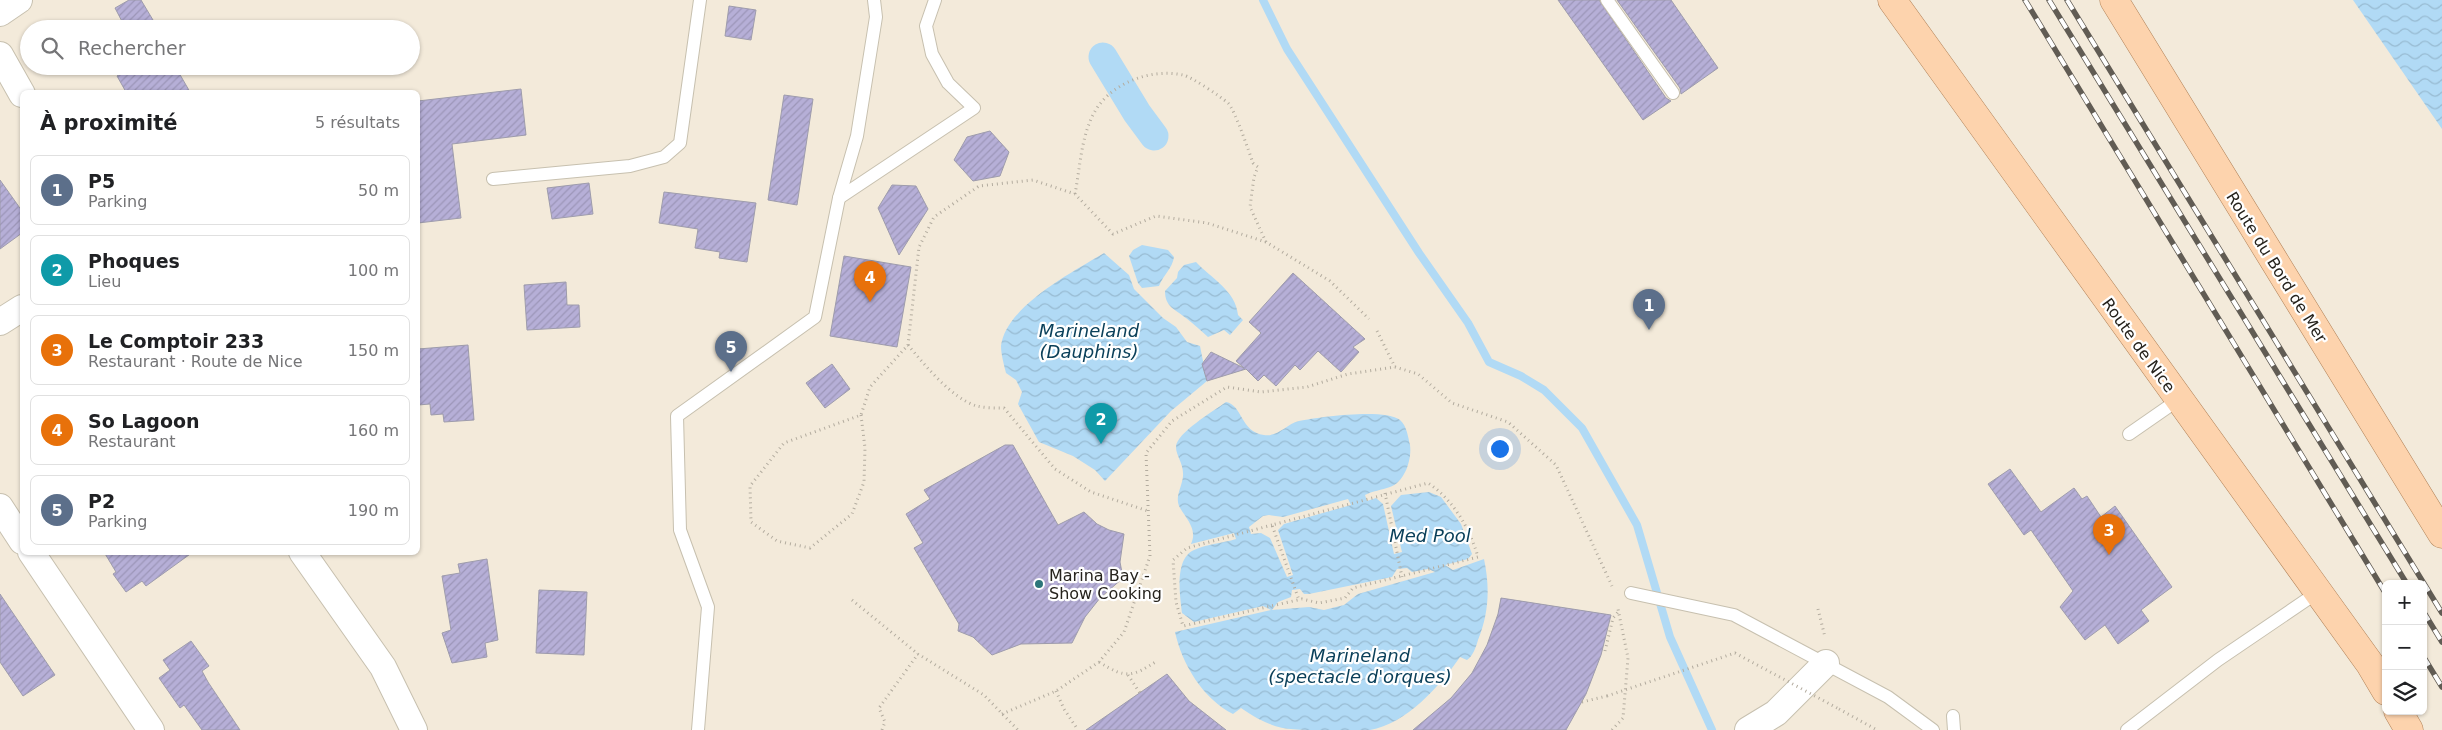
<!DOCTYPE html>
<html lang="fr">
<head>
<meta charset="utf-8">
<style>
  :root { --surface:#fff; --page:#f2f2f2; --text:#202124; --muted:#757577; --line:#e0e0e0; --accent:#111827 }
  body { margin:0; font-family:"DejaVu Sans",sans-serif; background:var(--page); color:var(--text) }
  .controls { position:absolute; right:15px; bottom:15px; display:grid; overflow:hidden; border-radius:8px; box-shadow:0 1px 4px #0004 }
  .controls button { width:45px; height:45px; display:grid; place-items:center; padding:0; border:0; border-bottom:1px solid var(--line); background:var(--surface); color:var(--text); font:25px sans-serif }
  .you { position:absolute; left:1499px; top:448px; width:18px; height:18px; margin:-12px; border:4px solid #fff; border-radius:50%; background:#1a73e8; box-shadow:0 0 0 8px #1a73e833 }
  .badge { display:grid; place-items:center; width:32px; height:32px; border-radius:50%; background:var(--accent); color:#fff; font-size:16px; font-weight:700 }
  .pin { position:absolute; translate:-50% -41px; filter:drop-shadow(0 1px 2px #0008) }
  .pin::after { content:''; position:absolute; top:26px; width:18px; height:15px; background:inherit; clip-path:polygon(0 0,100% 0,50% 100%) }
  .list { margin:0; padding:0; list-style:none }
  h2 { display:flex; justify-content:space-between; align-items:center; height:65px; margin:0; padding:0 20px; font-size:21px }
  h2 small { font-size:16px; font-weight:400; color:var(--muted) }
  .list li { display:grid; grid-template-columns:32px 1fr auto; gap:15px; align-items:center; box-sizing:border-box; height:70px; margin:0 10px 10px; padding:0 10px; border:1px solid var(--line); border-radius:8px }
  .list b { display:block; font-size:19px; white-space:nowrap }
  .list p { margin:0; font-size:16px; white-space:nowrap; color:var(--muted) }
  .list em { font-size:16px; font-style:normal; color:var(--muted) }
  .icon { flex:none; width:28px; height:28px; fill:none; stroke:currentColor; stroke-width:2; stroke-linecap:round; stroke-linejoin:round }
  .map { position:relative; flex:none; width:2442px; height:730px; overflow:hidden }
  .search { position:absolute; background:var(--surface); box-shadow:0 1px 4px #0004; left:20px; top:20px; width:400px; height:55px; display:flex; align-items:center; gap:12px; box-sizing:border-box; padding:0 18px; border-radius:28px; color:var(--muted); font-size:19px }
  .panel { position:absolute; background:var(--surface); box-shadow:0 1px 4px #0004; left:20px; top:90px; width:400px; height:465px; border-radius:8px }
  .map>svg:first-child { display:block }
</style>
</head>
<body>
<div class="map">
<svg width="2442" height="730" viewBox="0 0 2442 730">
  <defs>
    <pattern id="water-waves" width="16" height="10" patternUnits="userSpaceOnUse" patternTransform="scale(1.25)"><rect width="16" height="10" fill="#b1daf5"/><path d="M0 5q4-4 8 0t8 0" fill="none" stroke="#98bbd2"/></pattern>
    <pattern id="building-hatch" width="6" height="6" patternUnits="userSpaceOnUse" patternTransform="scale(1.25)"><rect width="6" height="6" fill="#b6afd7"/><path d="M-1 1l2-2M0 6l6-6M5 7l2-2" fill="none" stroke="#9c96b8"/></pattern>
  </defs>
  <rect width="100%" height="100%" fill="#f3eada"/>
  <g fill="url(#water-waves)" fill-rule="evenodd">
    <polygon points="2353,0 2442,0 2442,129"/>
    <path d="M1142,245L1168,250L1174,257C1172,269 1164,274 1159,286L1142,288L1138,283L1129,256L1133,250Z"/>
    <path d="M1104,253L1129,275L1134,289L1163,318L1176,327L1187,342L1200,346L1207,381L1171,411L1105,481L1095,470L1073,456L1039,442L1018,404L1022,392L1016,380L1006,373C1004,365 1001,354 1001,346C1006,306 1073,272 1104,253Z"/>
    <path d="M1196,262C1211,278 1236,291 1238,315L1243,320L1230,335L1224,330L1208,337C1201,331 1194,324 1186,318C1175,309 1165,307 1165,291L1177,278L1178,272L1184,265Z"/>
    <path d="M1226,402C1243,405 1240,432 1264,435C1279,437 1286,424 1299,421C1319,417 1385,408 1400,420C1407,426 1408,437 1410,445C1412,459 1405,482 1390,487C1382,490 1372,491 1365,495L1367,501L1376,498L1383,504L1394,554L1402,552L1391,506L1401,495L1429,492L1441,497L1461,524L1472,554L1468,559L1445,565L1453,570L1484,559C1490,587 1489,613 1478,640C1476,647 1473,656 1467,660L1460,657C1440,686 1406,724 1370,730C1355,730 1338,730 1324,730C1286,730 1273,730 1241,708L1233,714C1203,699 1182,664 1175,632L1271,610L1263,606L1194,622L1182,613C1180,596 1174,559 1194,550C1207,544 1223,543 1236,539L1234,533L1191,544C1198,529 1186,519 1179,506C1175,496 1182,487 1183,476C1184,464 1176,456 1176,447C1176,433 1214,411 1226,402ZM1348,499L1351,505L1284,524L1278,530L1293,575L1287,577L1270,538L1261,533L1251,534L1249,527L1263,516L1269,515L1283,517ZM1407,568L1412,572L1428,569L1435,572L1358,594L1344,605L1324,610L1309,607L1272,610L1278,602L1291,597L1292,590L1300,589L1304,594H1309L1392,577L1397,569Z"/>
  </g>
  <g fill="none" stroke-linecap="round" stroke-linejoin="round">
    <polyline stroke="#b1daf5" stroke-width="8" points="1263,0 1287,49 1419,253 1468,323 1489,362 1521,376 1544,390 1582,428 1637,525 1670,637 1712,730"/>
    <polyline stroke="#b1daf5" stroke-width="29" points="1103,57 1137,113 1154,136"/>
  </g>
  <g fill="url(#building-hatch)" stroke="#9e9cac">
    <polygon points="129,0 141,0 156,25 153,29 126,29 115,8"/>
    <polygon points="1558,0 1599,0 1666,98 1671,101 1643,120"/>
    <polygon points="1617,0 1671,0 1718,68 1681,94 1680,88"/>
    <polygon points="729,6 756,10 751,40 725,36"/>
    <polygon points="132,66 175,66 190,92 126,92 117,76"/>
    <polygon points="521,89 526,135 452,144 461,218 418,223 418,101"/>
    <polygon points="784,95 813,99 797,205 768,200"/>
    <polygon points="990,131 1009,152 1000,176 973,181 954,160 967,137"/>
    <polygon points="0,180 22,211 22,233 0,249"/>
    <polygon points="589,183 593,214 552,219 547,188"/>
    <polygon points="892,185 916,186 928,209 899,255 878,208"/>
    <polygon points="664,192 756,203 747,262 719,258 720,252 695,248 698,229 659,223"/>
    <polygon points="844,256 911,267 897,347 830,336"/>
    <polygon points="1293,273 1365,339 1353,347 1359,352 1341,372 1318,351 1300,370 1295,365 1276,386 1264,375 1258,381 1246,369 1207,381 1202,364 1211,352 1244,368 1236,361 1261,333 1249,322"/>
    <polygon points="566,282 567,305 579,305 580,327 527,330 524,285"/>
    <polygon points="468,345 474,420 444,422 443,414 431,415 430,404 418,405 418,349"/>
    <polygon points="832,364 850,389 825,408 806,383"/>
    <polygon points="1005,445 1013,445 1058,525 1084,512 1097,524 1109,530 1124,534 1120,562 1123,578 1100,598 1085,617 1072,643 1021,644 992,655 973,637 958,631 959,624 914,548 923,543 906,514 930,499 924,490"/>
    <polygon points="2010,469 2041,512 2074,488 2082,499 2087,496 2101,517 2115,506 2172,587 2141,610 2149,621 2118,644 2105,625 2085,640 2060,607 2073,591 2031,530 2024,535 1988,484"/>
    <polygon points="104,552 193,552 146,586 142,581 126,592 113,574 116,572"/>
    <polygon points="487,559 498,640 485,643 487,657 452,663 442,633 451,630 442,576 460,573 458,564"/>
    <polygon points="539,590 587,592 584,655 536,653"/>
    <polygon points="0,594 55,675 23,696 0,662"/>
    <polygon points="1501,598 1611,615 1601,655 1586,694 1566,730 1413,730 1451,698 1472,673 1487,645 1498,614"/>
    <polygon points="191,641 209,666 202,671 208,682 240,730 202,730 184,705 180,708 159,678 170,670 163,660"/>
    <polygon points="1167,674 1189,701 1226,730 1086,730"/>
  </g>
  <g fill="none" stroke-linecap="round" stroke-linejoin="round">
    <g stroke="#c7c0af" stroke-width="14">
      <g id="service">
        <polyline points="1607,0 1673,93"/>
        <polyline points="493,179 630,166 664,157 680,143 700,0"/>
        <polyline points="839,198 974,108 948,83 932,54 926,26 935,0"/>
        <polyline points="2129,434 2178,400"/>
        <polyline points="1631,593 1734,615 1888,697 1933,730"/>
        <polyline points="1953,716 1954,730"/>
        <polyline points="698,730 708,607 680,530 677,416 815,317 839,198 857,136 876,17 874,0"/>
        <polyline points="2127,730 2218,660 2318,592"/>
      </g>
    </g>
    <g stroke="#c7c0af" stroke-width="28">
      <g id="minor">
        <polyline points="0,13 19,0"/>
        <polyline points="0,55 22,94"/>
        <polyline points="0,322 22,308"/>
        <polyline points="0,507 22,541"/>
        <polyline points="31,552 151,730"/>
        <polyline points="302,552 383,667 414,730"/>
        <polyline points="1748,730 1776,713 1826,663"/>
      </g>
    </g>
    <g stroke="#b18258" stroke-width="29">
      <g id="primary">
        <polyline points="1892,0 2370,664 2386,691"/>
        <polyline points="2114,0 2442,534"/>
        <polyline points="2398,711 2409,730"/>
      </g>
    </g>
    <g stroke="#b3ac9f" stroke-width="3" stroke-dasharray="1 4" stroke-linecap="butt">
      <path d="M1075,194C1080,168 1081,137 1094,113C1110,83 1151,68 1183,75C1192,77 1221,97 1228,103C1235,110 1249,152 1253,163L1258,167L1254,177L1250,207L1266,242L1330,281L1369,319"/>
      <polyline points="1377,331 1395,367"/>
      <path d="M908,345C924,364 952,399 977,406C985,408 995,408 1004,408L1055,469L1091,492L1148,511"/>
      <polyline points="861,415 865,448 864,482 852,514 810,548 777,541 751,522 750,486 784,443 861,415 870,387 908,345 919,247 934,217 979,186 1033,180 1075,194 1113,234 1156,216 1207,223 1266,242"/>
      <polyline points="1385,493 1402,577"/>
      <path d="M1272,525L1187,548L1173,560L1176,602L1183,626L1302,599L1319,603L1345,598L1353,588L1478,557C1470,529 1453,499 1428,483L1272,525L1299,600"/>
      <polyline points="852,600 918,654 984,695 1018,730"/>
      <polyline points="1818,609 1825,637"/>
      <polyline points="1605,651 1613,618 1618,612"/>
      <path d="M1099,662C1126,679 1132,677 1157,661"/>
      <polyline points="1128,675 1140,693"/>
      <polyline points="1056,691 1064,709 1078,730"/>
      <polyline points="1582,702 1607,696"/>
      <polyline points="1839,709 1877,730"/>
      <polyline points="1002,714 1056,691 1099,662 1124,632 1150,556 1146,453 1172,421 1227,387 1261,392 1307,387 1348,374 1395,367 1418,374 1452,403 1508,422 1556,465 1612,586"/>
      <polyline points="882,730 885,722 879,708 918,654"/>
      <polyline points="1612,730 1623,718 1628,658 1618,609"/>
    </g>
    <use href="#service" stroke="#fff" stroke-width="12"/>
    <use href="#minor" stroke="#fff" stroke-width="26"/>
    <use href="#primary" stroke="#fdd3ad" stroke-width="28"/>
    <g stroke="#615c54" stroke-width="5.5">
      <g id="rail">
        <polyline points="2025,0 2386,594"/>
        <polyline points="2049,0 2407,584"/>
        <polyline points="2067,0 2442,613"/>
        <polyline points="2423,611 2442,642"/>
        <polyline points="2423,656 2442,687"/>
      </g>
    </g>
    <use href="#rail" stroke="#fff" stroke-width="4" stroke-dasharray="11" stroke-linecap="butt"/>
    <polyline stroke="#b3ac9f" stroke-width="3" stroke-dasharray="1 4" stroke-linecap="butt" points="1607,696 1735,653 1839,709"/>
  </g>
  <circle fill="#2c7679" stroke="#fff" stroke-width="2" cx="1039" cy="584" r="5"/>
  <g text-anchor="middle" stroke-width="4.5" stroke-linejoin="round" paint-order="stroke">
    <g font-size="16" fill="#26231d" stroke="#fff">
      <text transform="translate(2277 267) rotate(58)" y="6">Route du Bord de Mer</text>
      <text transform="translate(2139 345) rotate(54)" y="6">Route de Nice</text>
    </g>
    <g font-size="16" fill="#26231d" stroke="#fff" text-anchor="start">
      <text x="1049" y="581">Marina Bay -<tspan x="1049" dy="18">Show Cooking</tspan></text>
    </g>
    <g font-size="18" font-style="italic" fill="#0b405a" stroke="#fff">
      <text x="1089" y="337">Marineland<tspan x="1089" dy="21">(Dauphins)</tspan></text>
      <text x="1430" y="542">Med Pool</text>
      <text x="1360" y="662">Marineland<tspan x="1360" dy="21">(spectacle d'orques)</tspan></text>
    </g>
  </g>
</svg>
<div class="controls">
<button>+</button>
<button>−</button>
<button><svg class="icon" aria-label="layers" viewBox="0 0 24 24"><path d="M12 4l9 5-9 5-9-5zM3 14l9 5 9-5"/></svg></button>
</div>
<div class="you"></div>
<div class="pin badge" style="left:1649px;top:330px;background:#5c6f8a">1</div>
<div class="pin badge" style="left:1101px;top:444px;background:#0f9aa8">2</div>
<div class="pin badge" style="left:2109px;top:555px;background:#e8710a">3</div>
<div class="pin badge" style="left:870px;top:302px;background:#e8710a">4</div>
<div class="pin badge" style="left:731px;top:372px;background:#5c6f8a">5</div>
<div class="search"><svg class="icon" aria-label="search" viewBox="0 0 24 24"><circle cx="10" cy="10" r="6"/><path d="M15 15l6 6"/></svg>Rechercher</div>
<section class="panel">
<h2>À proximité<small>5 résultats</small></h2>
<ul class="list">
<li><span class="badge" style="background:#5c6f8a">1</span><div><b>P5</b><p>Parking</p></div><em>50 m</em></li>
<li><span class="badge" style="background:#0f9aa8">2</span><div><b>Phoques</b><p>Lieu</p></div><em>100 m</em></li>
<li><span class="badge" style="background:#e8710a">3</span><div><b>Le Comptoir 233</b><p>Restaurant · Route de Nice</p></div><em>150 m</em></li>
<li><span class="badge" style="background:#e8710a">4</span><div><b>So Lagoon</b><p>Restaurant</p></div><em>160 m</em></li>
<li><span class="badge" style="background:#5c6f8a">5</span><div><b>P2</b><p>Parking</p></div><em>190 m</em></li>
</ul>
</section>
</div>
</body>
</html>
